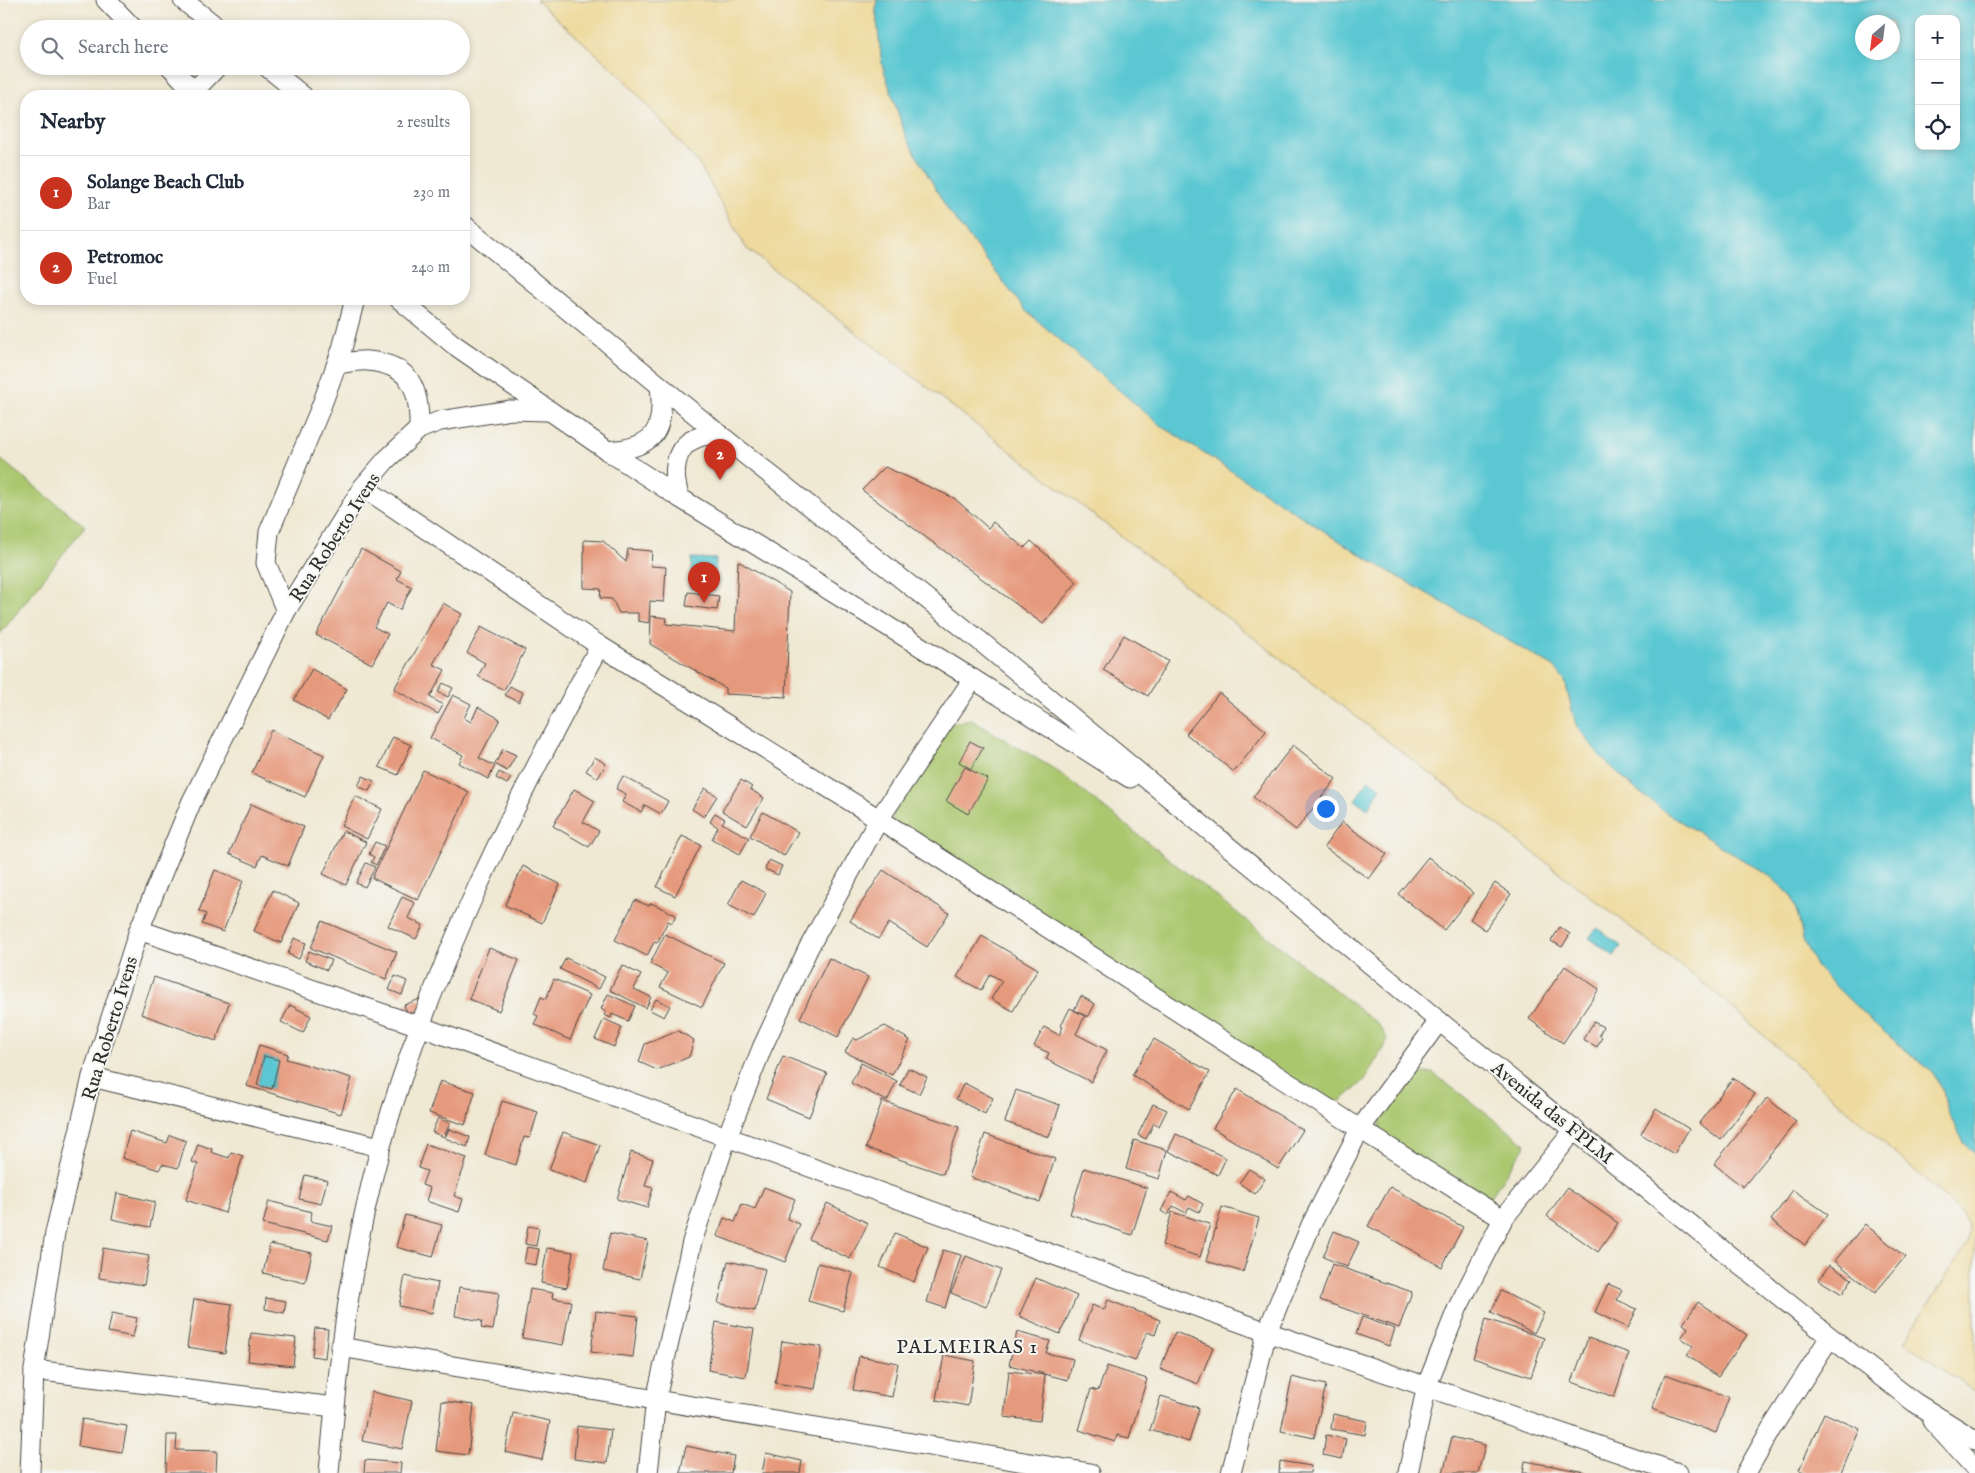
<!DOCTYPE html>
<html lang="en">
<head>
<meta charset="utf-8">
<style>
  :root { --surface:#fff; --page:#f6f6f7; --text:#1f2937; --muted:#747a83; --line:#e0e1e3; --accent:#c8321e }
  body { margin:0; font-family:"IM FELL English",serif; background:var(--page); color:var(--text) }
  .controls { position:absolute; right:15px; top:15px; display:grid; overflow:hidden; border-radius:10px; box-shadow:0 2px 8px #0003 }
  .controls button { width:45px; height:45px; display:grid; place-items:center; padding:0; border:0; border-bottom:1px solid var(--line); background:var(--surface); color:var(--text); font:25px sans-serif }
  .compass { position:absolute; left:1855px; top:15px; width:45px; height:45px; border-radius:50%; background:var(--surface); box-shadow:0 2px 8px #0003; rotate:208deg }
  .you { position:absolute; left:1325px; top:808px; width:18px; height:18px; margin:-12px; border:4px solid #fff; border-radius:50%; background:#1a73e8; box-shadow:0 0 0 8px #1a73e833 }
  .badge { display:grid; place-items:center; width:32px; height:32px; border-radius:50%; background:var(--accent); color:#fff; font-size:16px; font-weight:700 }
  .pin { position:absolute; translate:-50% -41px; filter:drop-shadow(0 1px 2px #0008) }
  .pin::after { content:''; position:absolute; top:26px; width:18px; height:15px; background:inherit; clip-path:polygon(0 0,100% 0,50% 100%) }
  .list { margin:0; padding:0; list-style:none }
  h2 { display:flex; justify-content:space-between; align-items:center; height:65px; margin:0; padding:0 20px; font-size:21px }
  h2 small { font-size:16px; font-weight:400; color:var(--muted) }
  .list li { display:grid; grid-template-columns:32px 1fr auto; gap:15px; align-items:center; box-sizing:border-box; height:75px; padding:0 20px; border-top:1px solid var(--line) }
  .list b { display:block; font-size:19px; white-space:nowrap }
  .list p { margin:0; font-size:16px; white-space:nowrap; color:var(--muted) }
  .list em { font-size:16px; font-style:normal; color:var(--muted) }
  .icon { flex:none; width:28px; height:28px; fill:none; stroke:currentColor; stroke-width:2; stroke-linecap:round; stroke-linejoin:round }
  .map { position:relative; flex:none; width:1975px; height:1473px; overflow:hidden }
  .search { position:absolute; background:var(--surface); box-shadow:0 2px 8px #0003; left:20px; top:20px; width:450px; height:55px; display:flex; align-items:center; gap:12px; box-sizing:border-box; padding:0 18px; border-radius:28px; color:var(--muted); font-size:19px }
  .panel { position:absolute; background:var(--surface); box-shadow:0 2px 8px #0003; left:20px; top:90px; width:450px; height:215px; border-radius:20px }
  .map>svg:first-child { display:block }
</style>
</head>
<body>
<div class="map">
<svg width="1975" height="1473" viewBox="0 0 1975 1473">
  <rect width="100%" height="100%" fill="#f6f6f2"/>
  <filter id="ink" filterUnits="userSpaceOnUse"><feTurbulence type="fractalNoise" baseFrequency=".02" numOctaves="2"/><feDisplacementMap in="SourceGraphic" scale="10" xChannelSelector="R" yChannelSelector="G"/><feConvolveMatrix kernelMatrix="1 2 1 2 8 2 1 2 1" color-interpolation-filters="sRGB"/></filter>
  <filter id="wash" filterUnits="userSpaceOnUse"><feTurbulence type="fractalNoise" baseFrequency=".0096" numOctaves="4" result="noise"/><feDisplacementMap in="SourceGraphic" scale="20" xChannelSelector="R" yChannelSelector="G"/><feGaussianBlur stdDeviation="1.12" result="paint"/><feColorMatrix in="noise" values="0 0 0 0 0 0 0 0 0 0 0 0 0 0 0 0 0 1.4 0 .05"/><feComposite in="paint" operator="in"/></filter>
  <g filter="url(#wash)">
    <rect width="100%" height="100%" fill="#efe8d2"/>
    <g fill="#aac76e" stroke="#6a794c">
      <polygon points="0,459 85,526 0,634"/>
      <polygon points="970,719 1056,770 1378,1024 1388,1040 1364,1081 1339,1102 1317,1094 893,822 893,803 946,725"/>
      <polygon points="1418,1073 1433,1073 1526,1144 1490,1198 1470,1193 1378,1132 1382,1116"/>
    </g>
    <path fill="#eeda9e" stroke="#8c8264" d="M536,0H877L876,12L882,64L906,137L948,210L1025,310L1160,425L1366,558L1554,667L1565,681L1572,712L1601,757L1634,788L1665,812L1771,877L1790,894L1817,968L1869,1019L1933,1073L1943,1090L1947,1111L1965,1144L1975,1154V1392L1904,1342L1968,1243C1971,1226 1967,1222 1958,1209L1716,993L746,248L699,164L621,76Z"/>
    <g fill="#5ac7d2" stroke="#42797e" fill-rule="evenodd">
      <path d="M877,0H1975V1154L1965,1144L1947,1111L1943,1090L1933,1073L1869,1019L1817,968L1804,943L1797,912L1790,894L1771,877L1665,812L1634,788L1601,757L1576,725L1565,681L1554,667L1366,558L1160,425L1025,310L948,210L906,137L882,64L876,12ZM1919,19H1956V146H1919ZM1892,22V52H1862V22Z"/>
      <polygon points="692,558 716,559 714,590 690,588"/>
      <polygon points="1369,780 1381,788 1368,809 1355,800"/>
      <polygon points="1597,928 1621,946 1614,956 1589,938"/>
      <polygon points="264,1056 279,1060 272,1089 257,1085"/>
    </g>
    <g id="blocks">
      <g fill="#e69a7d" fill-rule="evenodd">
        <polygon points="885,467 954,498 988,528 993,522 1024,548 1031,541 1077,582 1043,624 862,490"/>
        <polygon points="584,540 603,541 626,562 628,549 652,551 651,566 666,567 664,602 650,601 649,623 638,621 638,613 619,613 612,599 600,598 601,589 584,588"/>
        <polygon points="361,549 401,571 397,579 412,587 400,610 387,603 374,627 388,634 372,664 316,635"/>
        <polygon points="738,561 790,592 786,697 725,694 725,688 650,644 651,616 667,618 666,624 735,631"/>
        <polygon points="688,592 719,596 717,610 686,606"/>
        <polygon points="443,603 462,614 433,664 445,670 430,697 443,705 438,714 394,689"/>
        <polygon points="481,627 525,650 504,690 478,676 485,663 467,653"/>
        <polygon points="1124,635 1168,661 1148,696 1103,670"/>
        <polygon points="312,669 347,689 328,720 294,700"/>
        <polygon points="443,683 453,688 448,697 438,692"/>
        <polygon points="510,686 523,693 519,702 505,695"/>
        <polygon points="1219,693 1266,731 1234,772 1186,734"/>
        <polygon points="453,695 471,704 464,718 471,722 478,707 500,719 479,758 495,766 488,779 459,763 463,755 430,738"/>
        <polygon points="271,730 324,755 305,797 252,773"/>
        <polygon points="393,737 411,745 398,775 379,767"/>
        <polygon points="970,741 983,748 971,769 959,762"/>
        <polygon points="1293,745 1336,779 1296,830 1253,797"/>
        <polygon points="503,749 516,755 507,771 495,764"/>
        <polygon points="595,757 606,764 598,778 586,771"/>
        <polygon points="965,767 988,779 968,814 946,801"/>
        <polygon points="423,770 469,792 418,900 372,878"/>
        <polygon points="499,772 511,778 507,784 496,778"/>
        <polygon points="363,776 374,781 369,791 358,786"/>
        <polygon points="623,776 668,801 661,814 645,805 641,812 622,802 626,794 616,789"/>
        <polygon points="741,780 752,787 750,789 764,798 747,826 722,811"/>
        <polygon points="705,788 717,796 704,817 692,809"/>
        <polygon points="574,789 595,801 583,822 599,831 589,847 553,826"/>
        <polygon points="355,796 382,809 367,839 341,826"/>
        <polygon points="251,804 304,827 288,866 262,855 257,866 229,854"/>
        <polygon points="763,812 798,832 784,856 750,836"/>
        <polygon points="715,813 725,819 722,823 749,838 740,854 712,839 718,827 710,822"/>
        <polygon points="1342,822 1387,854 1369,879 1324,847"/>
        <polygon points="343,831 366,842 346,885 323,874"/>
        <polygon points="682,836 701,845 675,896 657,887"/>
        <polygon points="375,842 385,846 376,865 371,862 374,857 369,854"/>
        <polygon points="1428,857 1473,893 1444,930 1398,894"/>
        <polygon points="769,860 782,866 778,875 765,869"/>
        <polygon points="366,863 375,867 365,887 356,883"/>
        <polygon points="523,866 560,884 542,923 505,905"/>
        <polygon points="215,870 243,881 223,932 202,924 206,914 199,911"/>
        <polygon points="883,870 949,913 927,947 889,923 878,939 850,921"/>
        <polygon points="741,880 766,893 754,918 728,905"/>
        <polygon points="1495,883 1511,894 1485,930 1470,919"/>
        <polygon points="273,890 299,903 281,943 254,931"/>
        <polygon points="402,897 415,903 408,918 423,925 416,939 388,926"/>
        <polygon points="635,900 649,906 651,903 676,915 672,923 668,921 657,943 654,942 647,956 615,940"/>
        <polygon points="322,921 397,952 386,979 311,948"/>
        <polygon points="1560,927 1570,934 1562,947 1551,941"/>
        <polygon points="665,934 724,963 702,1007 660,987 668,973 650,964"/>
        <polygon points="982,936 1038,969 1013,1011 991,999 1002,981 990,974 981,990 957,977"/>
        <polygon points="294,938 306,943 299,959 288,954"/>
        <polygon points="489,948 519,960 499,1011 469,999"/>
        <polygon points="309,951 331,960 327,970 305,961"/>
        <polygon points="566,958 605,977 599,989 560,969"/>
        <polygon points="829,958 868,977 838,1037 800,1018"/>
        <polygon points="622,965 641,975 634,989 651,997 646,1008 610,990"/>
        <polygon points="1565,966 1599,989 1563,1043 1529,1019"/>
        <polygon points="395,976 407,981 402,995 389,990"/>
        <polygon points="154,977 229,1003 216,1041 141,1014"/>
        <polygon points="554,979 590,995 570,1040 534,1024 538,1016 534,1014 541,997 546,999"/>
        <polygon points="608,994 635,1006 628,1021 612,1014 611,1018 604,1015 606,1012 601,1009"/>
        <polygon points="1081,996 1095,1004 1088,1017 1074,1010"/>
        <polygon points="420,999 424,1008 408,1015 404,1005"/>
        <polygon points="656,999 670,1006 664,1017 650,1010"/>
        <polygon points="290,1005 311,1016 303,1033 281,1022"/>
        <polygon points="1070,1008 1085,1016 1076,1034 1107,1050 1091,1082 1046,1059 1049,1053 1034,1046 1044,1027 1059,1035 1063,1027 1061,1026"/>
        <polygon points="604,1019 622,1027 614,1047 595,1039"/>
        <polygon points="1594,1022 1603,1027 1599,1035 1602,1037 1597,1047 1583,1039"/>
        <polygon points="885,1026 910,1040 892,1075 845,1052 853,1038 857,1040"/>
        <polygon points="678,1031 694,1040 689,1057 657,1070 639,1062 645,1044"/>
        <polygon points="1154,1039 1210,1072 1189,1109 1132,1075"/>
        <path d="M259,1045L288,1054L286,1059L352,1078L341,1114L247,1086ZM264,1056L279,1060L272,1089L257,1085Z"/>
        <polygon points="783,1056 827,1073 809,1117 766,1099"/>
        <polygon points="861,1063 897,1081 887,1101 851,1083"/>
        <polygon points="908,1068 927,1077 919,1094 900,1085"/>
        <polygon points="1733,1078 1755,1094 1721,1140 1699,1123"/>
        <polygon points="440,1081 475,1092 465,1125 429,1113"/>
        <polygon points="964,1083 993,1098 985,1114 956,1099"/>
        <polygon points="1237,1089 1303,1130 1278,1169 1213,1128"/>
        <polygon points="1016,1090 1060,1105 1049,1137 1005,1122"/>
        <polygon points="1767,1098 1796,1122 1743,1187 1714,1164"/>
        <polygon points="502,1101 538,1112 530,1138 524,1137 516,1165 485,1155"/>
        <polygon points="882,1101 959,1127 943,1174 866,1148"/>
        <polygon points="1153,1104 1167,1110 1159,1126 1154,1123 1146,1139 1138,1135"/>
        <polygon points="1656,1108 1689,1129 1674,1154 1641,1134"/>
        <polygon points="438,1118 450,1123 444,1137 432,1132"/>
        <polygon points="449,1129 470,1137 467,1147 445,1138"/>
        <polygon points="130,1131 167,1143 170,1135 186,1141 178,1168 162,1164 159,1170 122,1158"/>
        <polygon points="563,1132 600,1145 587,1183 549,1170"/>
        <polygon points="985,1134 1055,1159 1040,1202 970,1177"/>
        <polygon points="1176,1134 1226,1158 1218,1175 1168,1151"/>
        <polygon points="1134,1140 1167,1150 1159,1179 1126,1169"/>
        <polygon points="198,1144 212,1149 211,1152 229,1158 231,1152 243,1156 225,1213 186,1200 198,1164 192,1162"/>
        <polygon points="426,1144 467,1158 454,1196 463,1199 459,1212 426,1201 430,1188 422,1185 427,1171 418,1168"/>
        <polygon points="631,1152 653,1159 645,1186 653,1188 647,1208 617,1199"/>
        <polygon points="1084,1168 1147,1188 1132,1235 1070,1214"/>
        <polygon points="1249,1169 1265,1179 1255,1194 1239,1183"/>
        <polygon points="305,1175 327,1180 321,1204 299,1199"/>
        <polygon points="764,1187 795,1199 787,1219 800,1224 785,1262 717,1236 724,1218 735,1222 742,1204 755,1209"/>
        <polygon points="1390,1187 1463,1227 1442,1267 1368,1226"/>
        <polygon points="1567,1188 1618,1223 1598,1252 1547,1216"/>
        <polygon points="1793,1190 1828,1214 1805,1245 1771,1220"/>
        <polygon points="1171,1192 1186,1200 1189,1196 1203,1204 1199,1212 1189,1207 1186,1213 1173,1206 1168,1215 1161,1211"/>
        <polygon points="117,1193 155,1202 150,1227 112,1219"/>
        <polygon points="269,1201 312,1212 310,1221 332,1226 328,1240 263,1224"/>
        <polygon points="827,1203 868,1223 850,1259 809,1239"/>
        <polygon points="1222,1207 1259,1218 1243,1272 1206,1261"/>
        <polygon points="1172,1212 1210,1224 1200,1257 1162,1245"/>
        <polygon points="405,1215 442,1225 433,1257 396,1247"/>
        <polygon points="1865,1224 1905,1257 1875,1293 1835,1261"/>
        <polygon points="528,1226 539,1228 536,1246 525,1244"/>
        <polygon points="1334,1231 1359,1242 1347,1267 1323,1257"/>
        <polygon points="610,1233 648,1241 640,1279 603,1271"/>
        <polygon points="895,1233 928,1247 914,1282 880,1267"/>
        <polygon points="270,1244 312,1253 305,1283 263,1273"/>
        <polygon points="527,1247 539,1249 536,1265 524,1263"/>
        <polygon points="103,1248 149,1256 144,1285 99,1278"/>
        <polygon points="547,1248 573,1252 567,1288 541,1283"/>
        <polygon points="943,1250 961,1255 945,1308 927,1302"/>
        <polygon points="966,1256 1001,1270 986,1307 951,1293"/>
        <polygon points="728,1261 765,1269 755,1311 718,1303"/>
        <polygon points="818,1263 853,1273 843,1311 808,1301"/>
        <polygon points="1332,1264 1412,1292 1399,1328 1320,1300"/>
        <polygon points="1829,1265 1852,1279 1842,1294 1819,1280"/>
        <polygon points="405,1276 438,1283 432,1313 399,1306"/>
        <polygon points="1036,1278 1077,1296 1060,1334 1019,1316"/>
        <polygon points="1608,1284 1622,1290 1617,1300 1637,1309 1628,1328 1595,1312"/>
        <polygon points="459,1287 499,1293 493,1330 481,1328 482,1321 455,1316"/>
        <polygon points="530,1289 553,1293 552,1298 571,1301 563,1345 522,1338"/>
        <polygon points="1501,1291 1544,1313 1534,1333 1491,1312"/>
        <polygon points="266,1298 286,1301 284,1313 265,1309"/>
        <polygon points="194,1299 232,1304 225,1353 187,1347"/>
        <polygon points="1108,1300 1160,1320 1155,1335 1147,1332 1135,1361 1079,1340 1092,1305 1104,1310"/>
        <polygon points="1698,1302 1747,1335 1718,1377 1687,1355 1693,1346 1681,1338 1688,1328 1683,1324"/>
        <polygon points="596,1311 638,1316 633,1357 591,1352"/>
        <polygon points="112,1313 137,1318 133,1337 108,1332"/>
        <polygon points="1362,1317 1395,1329 1389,1346 1356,1334"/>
        <polygon points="1486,1319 1544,1338 1531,1377 1473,1358"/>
        <polygon points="716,1322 754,1329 746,1377 708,1370"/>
        <polygon points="315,1328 328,1329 325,1358 312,1356"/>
        <polygon points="1017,1332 1050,1341 1046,1353 1073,1359 1068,1380 1009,1365"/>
        <polygon points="1175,1332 1213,1347 1198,1384 1160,1369"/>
        <polygon points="251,1333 296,1338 293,1366 248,1361"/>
        <polygon points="1588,1338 1629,1353 1614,1397 1572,1382"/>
        <polygon points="782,1341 822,1347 815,1389 775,1383"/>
        <polygon points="944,1355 975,1361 968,1406 936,1400"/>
        <polygon points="859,1356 898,1363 892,1397 853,1390"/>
        <polygon points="1107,1366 1147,1379 1129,1438 1117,1435 1115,1442 1079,1430 1091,1389 1098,1391"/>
        <polygon points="1009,1371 1045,1375 1040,1421 1004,1417"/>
        <polygon points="1665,1374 1729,1397 1716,1433 1652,1409"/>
        <polygon points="1292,1377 1326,1385 1314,1438 1281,1431"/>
        <polygon points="372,1392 412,1401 402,1449 362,1441"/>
        <polygon points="1161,1396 1199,1408 1189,1442 1150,1430"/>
        <polygon points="442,1401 474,1405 468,1455 436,1451"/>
        <polygon points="513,1413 550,1421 542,1460 505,1452"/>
        <polygon points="1824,1413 1860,1429 1841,1473 1806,1473 1799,1470"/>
        <polygon points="1333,1414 1367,1421 1365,1435 1331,1429"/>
        <polygon points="82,1419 127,1426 122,1453 78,1446"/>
        <polygon points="577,1426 611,1430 607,1463 574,1459"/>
        <polygon points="167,1435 177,1435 176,1450 217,1451 216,1473 166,1473"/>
        <polygon points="1326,1435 1346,1439 1342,1459 1323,1455"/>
        <polygon points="1452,1437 1485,1445 1478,1473 1443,1473"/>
        <polygon points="686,1446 734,1456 731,1473 680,1473"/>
        <polygon points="766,1453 802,1461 800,1473 762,1473"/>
        <polygon points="365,1460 401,1463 400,1473 364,1473"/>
        <polygon points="1280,1461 1311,1466 1310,1473 1279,1473"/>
        <polygon points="1525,1461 1585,1472 1585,1473 1523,1473"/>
      </g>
    </g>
  </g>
  <g filter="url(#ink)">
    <use href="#blocks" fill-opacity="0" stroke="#484744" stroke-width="1"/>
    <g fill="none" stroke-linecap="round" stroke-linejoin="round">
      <g stroke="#484744" stroke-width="21">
        <g id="minor">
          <polyline points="106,0 134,29"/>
          <polyline points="183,0 219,29"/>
          <polyline points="170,66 198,96"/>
          <polyline points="266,66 303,96"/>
          <polyline points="194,91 218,66"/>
          <polyline points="464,225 719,434 980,641 1439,1021 1830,1337 1914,1402 1975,1440"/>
          <polyline points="399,299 453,344 608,451 680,498 973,679 1130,778"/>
          <path d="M337,364C346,363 358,360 368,361C412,365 420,390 419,429"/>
          <path d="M608,451C655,448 665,431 660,386"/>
          <polyline points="363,487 600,646 879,819 1360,1129 1503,1219"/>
          <path d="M680,498C672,476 672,446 699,437C705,435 713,435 719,434"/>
          <polyline points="286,611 266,563 269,532 321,407 342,349 355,299"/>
          <polyline points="139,930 419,1026 1267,1332 1678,1473"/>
          <polyline points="92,1077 380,1147"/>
          <polyline points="340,1347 1090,1473"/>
          <polyline points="34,1370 334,1407"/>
          <polyline points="1932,1421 1975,1468"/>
          <polyline points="30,1473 34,1370 55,1233 92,1077 139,930 191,803 286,611 363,487 386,460 419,429 440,421 511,410 547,411"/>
          <path d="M329,1473C338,1363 351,1253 381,1146C430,970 513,806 600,646"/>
          <polyline points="648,1473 656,1399 692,1242 727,1137 762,1048 808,949 879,819 973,679"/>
          <polyline points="1231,1473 1267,1332 1311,1225 1360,1129 1439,1021"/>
          <polyline points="1408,1473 1427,1385 1458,1307 1503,1219 1575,1129"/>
          <polyline points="1746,1473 1771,1429 1830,1337"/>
        </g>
      </g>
      <use href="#minor" stroke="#fff" stroke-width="19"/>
    </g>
  </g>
  <g text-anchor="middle" stroke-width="4" stroke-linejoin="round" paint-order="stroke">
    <g font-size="19" fill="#2b2b2b" stroke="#f6f6f2">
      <text transform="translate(334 537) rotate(-57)" y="7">Rua Roberto Ivens</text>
      <text transform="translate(109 1028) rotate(-73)" y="7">Rua Roberto Ivens</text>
      <text transform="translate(1553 1112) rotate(39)" y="7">Avenida das FPLM</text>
    </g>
    <g font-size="20" letter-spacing="1" fill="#2b2b2b" stroke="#f6f6f2">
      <text x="967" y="1353">PALMEIRAS 1</text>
    </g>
  </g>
</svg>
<div class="controls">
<button>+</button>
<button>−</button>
<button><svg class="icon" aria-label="locate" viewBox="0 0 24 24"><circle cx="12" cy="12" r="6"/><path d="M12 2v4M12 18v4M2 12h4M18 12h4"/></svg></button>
</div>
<svg class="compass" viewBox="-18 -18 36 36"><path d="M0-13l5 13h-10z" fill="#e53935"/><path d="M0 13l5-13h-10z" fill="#747a83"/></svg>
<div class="you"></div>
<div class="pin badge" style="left:704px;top:603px">1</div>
<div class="pin badge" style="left:720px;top:480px">2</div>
<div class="search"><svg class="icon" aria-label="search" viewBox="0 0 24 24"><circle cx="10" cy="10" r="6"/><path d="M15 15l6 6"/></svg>Search here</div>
<section class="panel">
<h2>Nearby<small>2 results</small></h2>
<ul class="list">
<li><span class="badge">1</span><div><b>Solange Beach Club</b><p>Bar</p></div><em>230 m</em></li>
<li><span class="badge">2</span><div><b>Petromoc</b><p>Fuel</p></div><em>240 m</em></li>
</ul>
</section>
</div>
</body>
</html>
